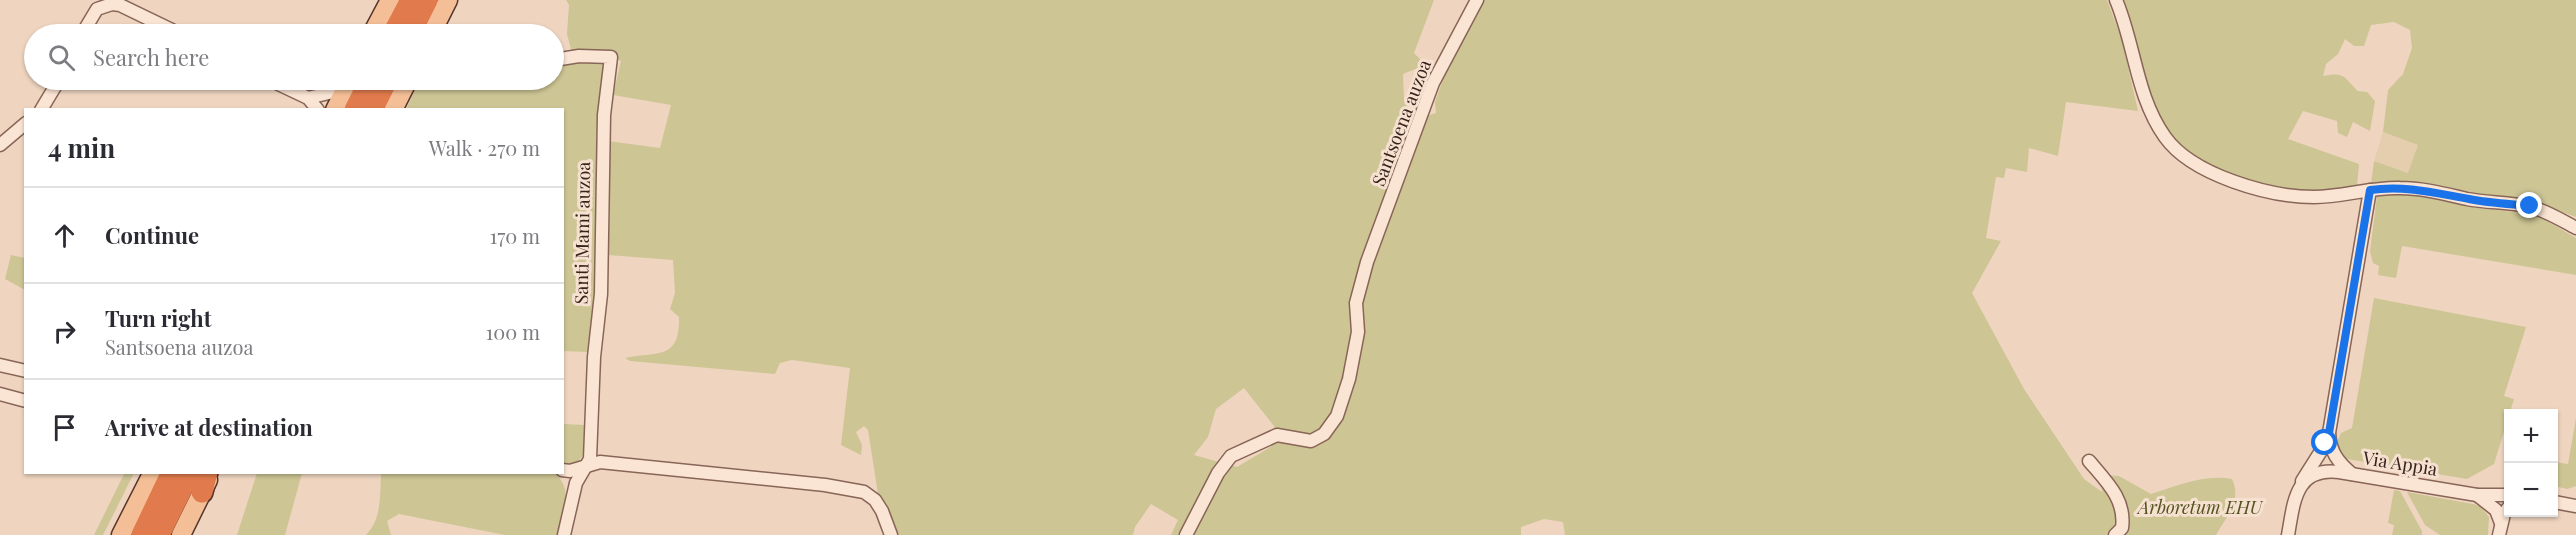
<!DOCTYPE html>
<html lang="en">
<head>
<meta charset="utf-8">
<style>
  :root { --surface:#fff; --page:#f7f7f7; --text:#2b2b33; --muted:#7c7c81; --line:#e1e1e2 }
  body { margin:0; font-family:"Playfair Display",serif; background:var(--page); color:var(--text) }
  .controls { position:absolute; right:18px; bottom:18px; display:grid; overflow:hidden; border-radius:0px; box-shadow:0 2px 4px #0004 }
  .controls button { width:54px; height:54px; display:grid; place-items:center; padding:0; border:0; border-bottom:2px solid var(--line); background:var(--surface); color:var(--text); font:30px sans-serif }
  .stop { position:absolute; width:18px; height:18px; margin:-14px; border:4px solid #1a73e8; border-radius:50%; background:#fff }
  .stop.end { background:#1a73e8; border-color:#fff; box-shadow:0 2px 6px #0008 }
  .list { margin:0; padding:0; list-style:none }
  h2 { display:flex; justify-content:space-between; align-items:center; height:78px; margin:0; padding:0 24px; font-size:26px }
  h2 small { font-size:20px; font-weight:400; color:var(--muted) }
  .list li { display:grid; grid-template-columns:39px 1fr auto; gap:18px; align-items:center; box-sizing:border-box; height:96px; padding:0 24px; border-top:2px solid var(--line) }
  .list b { display:block; font-size:22px; white-space:nowrap }
  .list p { margin:0; font-size:20px; white-space:nowrap; color:var(--muted) }
  .list em { font-size:20px; font-style:normal; color:var(--muted) }
  .icon { flex:none; width:33px; height:33px; fill:none; stroke:currentColor; stroke-width:2; stroke-linecap:round; stroke-linejoin:round }
  .map { position:relative; flex:none; width:2576px; height:535px; overflow:hidden }
  .search { position:absolute; background:var(--surface); box-shadow:0 2px 4px #0004; left:24px; top:24px; width:540px; height:66px; display:flex; align-items:center; gap:15px; box-sizing:border-box; padding:0 21px; border-radius:33px; color:var(--muted); font-size:22px }
  .panel { position:absolute; background:var(--surface); box-shadow:0 2px 4px #0004; left:24px; top:108px; width:540px; height:366px; border-radius:0px }
  .map>svg:first-child { display:block }
</style>
</head>
<body>
<div class="map">
<svg width="2576" height="535" viewBox="0 0 2576 535">
  <rect width="100%" height="100%" fill="#efd5c0"/>
  <polygon fill="#e5cead" points="2383,132 2418,145 2409,173 2374,161"/>
  <g fill="#cdc594" fill-rule="evenodd">
    <path d="M566,0H1434L1414,53L1420,59L1418,68L1403,74L1404,100L1413,120L1436,113L1435,102L1447,68L1483,0H2107L2122,40L2138,111L2066,102L2058,156L2029,148L2027,172L2006,168L2004,178L1996,177L1986,238L2001,241L1972,293L2024,389L2084,479L2102,492L2101,475L2119,476L2151,494C2178,486 2204,474 2232,479C2242,500 2227,516 2216,535H1565L1563,522L1544,519L1521,527V535H1171L1178,520L1151,504L1135,527L1133,535H899L878,494L868,430L864,426L856,432L862,445L861,455L841,445L850,368L792,360L780,363L775,374L630,361L625,358C657,351 680,361 679,317L670,309L675,293L673,260L608,255L610,202L607,186L608,141L660,148L671,105L613,95L621,61L608,54L572,53L567,34L569,5ZM1244,388L1274,426L1272,446L1237,467L1194,455L1208,437L1216,409Z"/>
    <path d="M2120,0H2576V217L2538,203L2477,196L2405,184H2371L2374,161L2408,173L2418,145L2383,132L2388,90L2403,74L2412,48L2410,30L2394,22L2371,25L2364,46H2354L2345,39L2338,54L2326,64L2323,76C2346,71 2344,78 2358,91L2367,92L2375,101L2370,131L2353,122L2347,137L2338,133L2337,121L2303,111L2288,139L2359,164L2357,186C2339,188 2320,192 2302,191C2260,189 2195,168 2169,134C2143,100 2133,41 2120,0Z"/>
    <polygon points="562,62 606,62 596,140 598,159 596,297 588,352 563,351 562,110 406,110 419,80 554,80 554,64"/>
    <polygon points="2401,193 2443,199 2479,208 2530,214 2540,217 2576,238 2576,275 2402,246 2396,278 2378,275 2379,266 2373,263 2370,251 2377,196"/>
    <polygon points="11,255 25,258 25,290 5,279"/>
    <polygon points="2374,298 2526,327 2504,396 2514,399 2494,464 2467,479 2347,459 2340,454 2337,442 2341,433 2352,428"/>
    <polygon points="2576,418 2576,486 2567,489 2554,486 2554,462 2568,464"/>
    <polygon points="563,424 585,425 583,455 578,462 563,465"/>
    <polygon points="125,472 134,473 103,535 94,535"/>
    <polygon points="257,473 302,473 285,535 237,535"/>
    <path d="M381,473H561L560,479C572,493 561,518 557,535H505L399,514L387,521L391,535H366C382,519 380,494 381,473Z"/>
    <polygon points="2394,490 2400,491 2422,531 2422,535 2392,535 2394,525 2388,523"/>
    <polygon points="2407,492 2473,504 2480,506 2489,517 2488,535 2440,535 2425,525"/>
  </g>
  <g fill="none" stroke-linecap="round" stroke-linejoin="round">
    <g stroke="#886557" stroke-width="15">
      <g id="street">
        <path d="M2116,0C2135,45 2136,96 2165,137C2192,175 2269,197 2314,197C2343,197 2371,187 2400,188C2423,188 2445,194 2467,199C2488,203 2510,202 2531,207C2547,211 2561,220 2576,228"/>
        <polyline points="82,34 97,9 112,4 120,5 180,34"/>
        <polyline points="554,60 579,56 611,57 604,115 601,294 594,357 590,459 576,483 564,535"/>
        <polyline points="270,80 308,98 318,110"/>
        <polyline points="308,98 333,92 347,82"/>
        <polyline points="41,110 59,80"/>
        <polyline points="0,145 26,123"/>
        <polyline points="0,365 26,371"/>
        <polyline points="0,394 26,401"/>
        <path d="M2089,461C2107,482 2126,500 2122,528L2115,535"/>
        <polyline points="562,470 570,471 600,462 825,485 864,492 875,500 882,511 891,535"/>
        <path d="M2352,474C2338,462 2330,452 2329,433L2370,190"/>
        <polyline points="2302,481 2321,451 2329,434"/>
        <polyline points="2477,495 2496,510 2501,523"/>
        <polyline points="2554,502 2576,506"/>
        <polyline points="1186,535 1218,473 1231,456 1277,435 1311,441 1324,434 1337,416 1349,379 1358,332 1356,303 1367,262 1433,83 1477,0"/>
        <path d="M2288,535C2294,502 2295,467 2339,472L2477,495H2508"/>
        <polyline points="2499,535 2504,514 2508,508"/>
      </g>
    </g>
    <g stroke="#56352c" stroke-width="21">
      <g id="primary">
        <polyline points="372,34 390,0"/>
        <polyline points="431,34 448,0"/>
        <polyline points="335,110 350,80"/>
        <polyline points="393,110 408,80"/>
        <polyline points="121,535 153,472"/>
        <polyline points="181,535 208,480"/>
      </g>
    </g>
    <g stroke="#56352c" stroke-width="24">
      <g id="highway">
        <polyline points="393,34 411,0"/>
        <polyline points="410,34 427,0"/>
        <polyline points="355,110 370,80"/>
        <polyline points="372,110 387,80"/>
        <polyline points="202,492 207,472"/>
        <polyline points="142,535 172,472"/>
        <polyline points="159,535 190,472"/>
      </g>
    </g>
    <use href="#street" stroke="#fae4d3" stroke-width="12"/>
    <use href="#primary" stroke="#f4bf96" stroke-width="18"/>
    <use href="#highway" stroke="#e17b4d" stroke-width="21"/>
  </g>
  <g fill="none" stroke-linecap="round" stroke-linejoin="round">
    <path stroke="#1a73e8" stroke-width="8" d="M2325,443L2329,433L2370,190C2405,185 2435,193 2469,199C2489,203 2510,204 2530,206"/>
  </g>
  <g text-anchor="middle" stroke-width="6" stroke-linejoin="round" paint-order="stroke">
    <g font-size="18" fill="#37231c" stroke="#f6e1d0">
      <text transform="translate(1402 123) rotate(-69)" y="6">Santsoena auzoa</text>
      <text transform="translate(583 233) rotate(-89)" y="6">Santi Mami auzoa</text>
      <text transform="translate(2400 464) rotate(9)" y="6">Via Appia</text>
    </g>
    <g font-size="18" font-style="italic" fill="#545422" stroke="#f6e1d0">
      <text x="2200" y="514">Arboretum EHU</text>
    </g>
  </g>
</svg>
<div class="controls">
<button>+</button>
<button>−</button>
</div>
<div class="stop" style="left:2325px;top:443px"></div>
<div class="stop end" style="left:2530px;top:206px"></div>
<div class="search"><svg class="icon" aria-label="search" viewBox="0 0 24 24"><circle cx="10" cy="10" r="6"/><path d="M15 15l6 6"/></svg>Search here</div>
<section class="panel">
<h2>4 min<small>Walk · 270 m</small></h2>
<ul class="list">
<li><svg class="icon" aria-label="ahead" viewBox="0 0 24 24"><path d="M12 20V5M6 11l6-6 6 6"/></svg><div><b>Continue</b></div><em>170 m</em></li>
<li><svg class="icon" aria-label="right" viewBox="0 0 24 24"><path d="M7 20v-9h11M14 6l5 5-5 5"/></svg><div><b>Turn right</b><p>Santsoena auzoa</p></div><em>100 m</em></li>
<li><svg class="icon" aria-label="arrive" viewBox="0 0 24 24"><path d="M6 21V4h12l-3 4 3 4H6"/></svg><div><b>Arrive at destination</b></div></li>
</ul>
</section>
</div>
</body>
</html>
